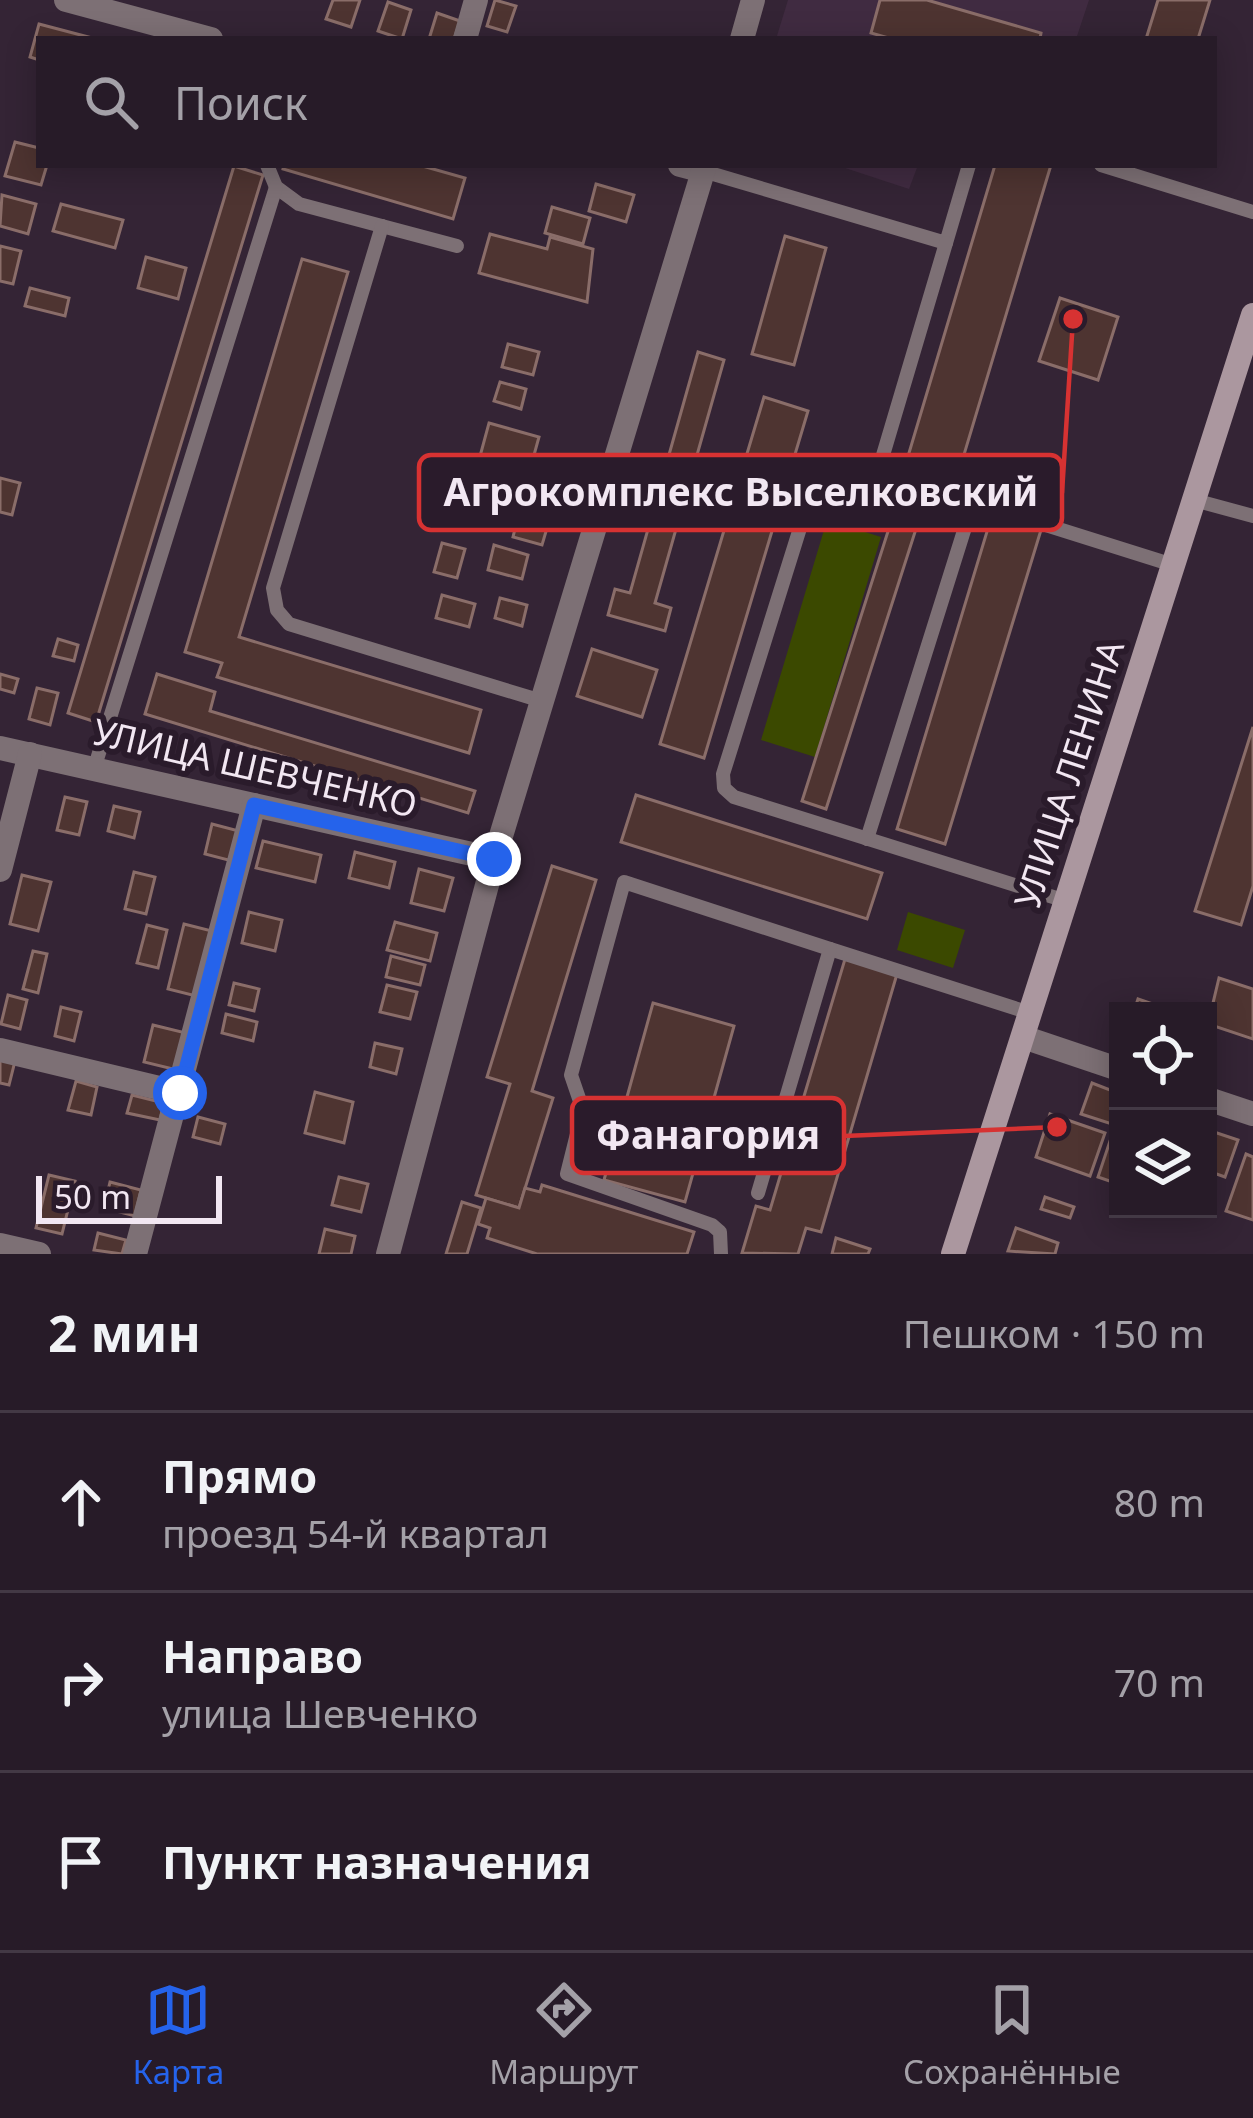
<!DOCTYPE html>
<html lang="ru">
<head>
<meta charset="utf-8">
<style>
  :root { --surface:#271b28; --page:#332834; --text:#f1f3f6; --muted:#a4a1a8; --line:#433945; --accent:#2563eb }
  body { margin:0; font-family:"Noto Sans",sans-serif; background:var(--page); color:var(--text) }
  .controls { position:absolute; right:36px; bottom:36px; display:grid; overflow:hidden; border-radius:0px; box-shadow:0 6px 30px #0003 }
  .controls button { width:108px; height:108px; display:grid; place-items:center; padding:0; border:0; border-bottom:3px solid var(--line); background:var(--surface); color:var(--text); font:60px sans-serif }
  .scale { position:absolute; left:36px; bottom:30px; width:186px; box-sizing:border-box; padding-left:12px; border:6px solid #f2e7f2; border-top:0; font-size:33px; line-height:42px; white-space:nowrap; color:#f2e7f2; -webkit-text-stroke:9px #2a1b2b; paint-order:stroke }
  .stop { position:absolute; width:36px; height:36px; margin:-27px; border:9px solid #2563eb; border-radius:50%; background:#fff }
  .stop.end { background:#2563eb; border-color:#fff; box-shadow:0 3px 12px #0008 }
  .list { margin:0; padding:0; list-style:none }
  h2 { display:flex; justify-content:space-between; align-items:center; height:156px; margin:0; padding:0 48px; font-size:51px }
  h2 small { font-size:39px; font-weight:400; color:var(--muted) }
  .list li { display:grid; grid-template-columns:78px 1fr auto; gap:36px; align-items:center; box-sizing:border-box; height:180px; padding:0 48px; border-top:3px solid var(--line) }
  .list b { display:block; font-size:45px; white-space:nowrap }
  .list p { margin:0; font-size:39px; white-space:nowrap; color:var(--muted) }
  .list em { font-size:39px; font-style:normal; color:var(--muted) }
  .icon { flex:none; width:66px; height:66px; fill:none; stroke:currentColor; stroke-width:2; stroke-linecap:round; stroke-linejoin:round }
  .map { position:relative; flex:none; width:1253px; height:1254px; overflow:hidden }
  .search { position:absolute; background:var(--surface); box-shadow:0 6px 30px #0003; left:36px; right:36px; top:36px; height:132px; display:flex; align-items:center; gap:30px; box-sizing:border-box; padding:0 42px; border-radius:0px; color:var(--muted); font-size:45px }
  .sheet { height:696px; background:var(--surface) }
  nav { display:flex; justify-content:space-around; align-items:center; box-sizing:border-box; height:168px; border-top:3px solid var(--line); background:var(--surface); font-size:33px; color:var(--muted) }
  nav a { display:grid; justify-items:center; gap:6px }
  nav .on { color:var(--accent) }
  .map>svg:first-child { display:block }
</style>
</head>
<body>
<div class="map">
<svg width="1253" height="1254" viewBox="0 0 1253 1254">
  <rect width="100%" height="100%" fill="#342435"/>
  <g fill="#402b41">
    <polygon points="788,0 1089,0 1076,39 776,39"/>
    <polygon points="836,165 918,165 909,189"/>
  </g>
  <g fill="#3b4900">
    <polygon points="827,520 881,537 815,757 761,740"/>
    <polygon points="908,912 965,930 953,968 897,950"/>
  </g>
  <g fill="#4e3431" stroke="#8a6d69" stroke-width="3">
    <polygon points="333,0 360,0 351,27 326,19"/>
    <polygon points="495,0 516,6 507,32 487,26"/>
    <polygon points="880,0 927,0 1041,33 1040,39 892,39 871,33"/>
    <polygon points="1158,0 1210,0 1198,39 1146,39"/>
    <polygon points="388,2 411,10 402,39 378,31"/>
    <polygon points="437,13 460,21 454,39 429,39"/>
    <polygon points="39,24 96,39 39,39 39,60 30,57"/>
    <polygon points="15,142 39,148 39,165 47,165 41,185 5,176"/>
    <polygon points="284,165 419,165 465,178 453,219 283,169"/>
    <polygon points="995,165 1051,165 957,478 906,463"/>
    <polygon points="234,166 263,175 96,722 68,713"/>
    <polygon points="596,184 634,195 626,222 589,211"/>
    <polygon points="2,195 36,204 28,234 0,226"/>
    <polygon points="61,204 123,220 115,248 53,231"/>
    <polygon points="552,207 590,218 583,244 545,233"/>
    <polygon points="490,234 547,249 550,237 593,249 587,302 479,273"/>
    <polygon points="785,236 826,248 794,365 752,354"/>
    <polygon points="0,246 21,251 13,284 0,281"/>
    <polygon points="146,257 186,268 178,299 138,288"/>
    <polygon points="302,259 348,272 239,637 481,710 469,753 217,677 222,663 185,652"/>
    <polygon points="30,288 69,298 65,316 25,306"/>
    <polygon points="1060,298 1118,317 1098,380 1039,361"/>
    <polygon points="508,344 539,352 533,375 502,367"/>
    <polygon points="698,352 724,360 655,603 671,608 665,631 608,615 615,589 630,593"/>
    <polygon points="500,382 526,389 521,409 494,401"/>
    <polygon points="764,397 808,411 704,758 660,744"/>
    <polygon points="489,423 539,437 526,484 476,471"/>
    <polygon points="0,478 20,483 12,515 0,512"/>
    <polygon points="855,481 924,504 826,809 802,801 891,522 846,507"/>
    <polygon points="520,509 550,518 542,545 513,537"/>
    <polygon points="992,515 1041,530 945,844 897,829"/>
    <polygon points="442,543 465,549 457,578 434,572"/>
    <polygon points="494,545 528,555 522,579 488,570"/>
    <polygon points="442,595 475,604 469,627 436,618"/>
    <polygon points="500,598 527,605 522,626 495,618"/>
    <polygon points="58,639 78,645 74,661 53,656"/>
    <polygon points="592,649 657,670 642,717 577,696"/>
    <polygon points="0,674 18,679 14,693 0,689"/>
    <polygon points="157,674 215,692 210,711 475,791 468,813 145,714"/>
    <polygon points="37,688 58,693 50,725 29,719"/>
    <polygon points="1253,727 1253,886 1241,925 1195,911"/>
    <polygon points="636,795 882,873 867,919 621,842"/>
    <polygon points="65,797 87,802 79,835 57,830"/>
    <polygon points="114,806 140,812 134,838 108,831"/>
    <polygon points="212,824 239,831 232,861 205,854"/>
    <polygon points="263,841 321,855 315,882 256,868"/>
    <polygon points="355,852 395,862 389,888 349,878"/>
    <polygon points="552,866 596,880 532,1091 553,1098 519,1208 476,1195 510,1084 487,1077"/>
    <polygon points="419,869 453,878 444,911 411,903"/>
    <polygon points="134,872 155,877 146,914 125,909"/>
    <polygon points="22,875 51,882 38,931 10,924"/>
    <polygon points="249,912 282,920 275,951 242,943"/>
    <polygon points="395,922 437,933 430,961 387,950"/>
    <polygon points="184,924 212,931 196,996 168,989"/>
    <polygon points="147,925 167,930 158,968 137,963"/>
    <polygon points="33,951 47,954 38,993 23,989"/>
    <polygon points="391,956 425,965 420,985 386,977"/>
    <polygon points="845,959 897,974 821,1232 806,1228 798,1254 742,1253 756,1206 770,1210"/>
    <polygon points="1219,978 1253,989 1253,1039 1208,1024"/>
    <polygon points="234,983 259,989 254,1011 229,1005"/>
    <polygon points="387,985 417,992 410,1019 380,1012"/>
    <polygon points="8,995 27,1000 20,1029 1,1024"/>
    <polygon points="1138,999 1173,1011 1134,1011"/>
    <polygon points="653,1003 734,1026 685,1202 604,1180"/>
    <polygon points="61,1007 81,1012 74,1041 55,1036"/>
    <polygon points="226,1014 257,1022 253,1041 222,1033"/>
    <polygon points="153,1025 186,1033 177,1070 144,1062"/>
    <polygon points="375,1043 402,1049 396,1074 370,1067"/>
    <polygon points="0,1057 15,1061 9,1085 0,1083"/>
    <polygon points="76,1081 97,1087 91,1115 68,1110"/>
    <polygon points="1092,1083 1118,1093 1118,1126 1081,1114"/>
    <polygon points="315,1092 353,1102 344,1143 305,1133"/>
    <polygon points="132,1095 164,1103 160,1120 127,1113"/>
    <polygon points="1050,1114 1105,1133 1090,1176 1036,1157"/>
    <polygon points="198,1117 225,1124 220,1144 193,1137"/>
    <polygon points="1208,1130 1238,1140 1225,1177 1208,1171"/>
    <polygon points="1113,1132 1118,1134 1118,1184 1098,1177"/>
    <polygon points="1246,1154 1253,1157 1253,1220 1226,1211"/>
    <polygon points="49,1175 75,1181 62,1234 36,1228"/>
    <polygon points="339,1177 368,1184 361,1212 332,1205"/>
    <polygon points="110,1182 141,1190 135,1216 104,1208"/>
    <polygon points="542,1185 694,1232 687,1254 537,1254 487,1238 490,1228 478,1224 486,1198 519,1208 525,1188 540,1192"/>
    <polygon points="1045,1197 1074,1207 1070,1218 1041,1209"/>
    <polygon points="462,1202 481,1208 467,1254 446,1254"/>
    <polygon points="1016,1228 1058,1243 1055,1254 1008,1251"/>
    <polygon points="325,1229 355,1236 351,1254 319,1254"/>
    <polygon points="98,1233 126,1240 122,1254 94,1250"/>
    <polygon points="836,1238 870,1249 868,1254 832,1254"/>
  </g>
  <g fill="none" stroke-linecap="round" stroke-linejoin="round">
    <g stroke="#7d7075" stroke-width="14">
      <polyline points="267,165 276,187 299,204 457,246"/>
      <polyline points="1101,165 1253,212"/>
      <polyline points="703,171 946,243 969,165"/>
      <polyline points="382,226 273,588 277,610 289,624 545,702"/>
      <polyline points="878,472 946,243"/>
      <polyline points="1194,500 1253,516"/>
      <polyline points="94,769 276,187"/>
      <polyline points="867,839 973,502"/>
      <polyline points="1066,901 734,797 724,788 723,774 816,477 827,463 842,461 1173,565"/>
      <polyline points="830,949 1030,1013"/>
      <polyline points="721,1254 720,1232 712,1225 567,1174 583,1110 571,1075 624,882 830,949 758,1193"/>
    </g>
    <g stroke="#7d7075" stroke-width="24">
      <polyline points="66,0 211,39"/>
      <polyline points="465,39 476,0"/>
      <polyline points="742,39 753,0"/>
      <polyline points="680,165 703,171"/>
      <polyline points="0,748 494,859"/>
      <polyline points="0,870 30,754"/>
      <polyline points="1023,1037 1118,1069"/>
      <polyline points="0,1050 180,1093"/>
      <polyline points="1208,1099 1253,1114"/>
      <polyline points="0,1245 39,1254"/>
      <polyline points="135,1254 254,805"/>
      <polyline points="388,1254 494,859 705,165"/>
    </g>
    <polyline stroke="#ab979f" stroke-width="24" points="953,1254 1253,315"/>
  </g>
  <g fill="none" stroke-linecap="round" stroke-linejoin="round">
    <polyline stroke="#2563eb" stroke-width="15" points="180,1093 254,805 494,859"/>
  </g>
  <g text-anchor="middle" stroke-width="12" stroke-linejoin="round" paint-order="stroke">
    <g font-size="36" fill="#f2e7f2" stroke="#2a1b2b">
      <text transform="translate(255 768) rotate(13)" y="13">УЛИЦА ШЕВЧЕНКО</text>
      <text transform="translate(1069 774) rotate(-72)" y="13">УЛИЦА ЛЕНИНА</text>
    </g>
  </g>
  <path fill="none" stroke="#d73232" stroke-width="4.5" d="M1073 319L1062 493M1057 1127L844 1136"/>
  <g fill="#d73232" stroke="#2a1b2b" stroke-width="4.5">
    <circle cx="1073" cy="319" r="12"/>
    <circle cx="1057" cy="1127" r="12"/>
  </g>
  <g fill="#2a1b2b" stroke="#d73232" stroke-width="4.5">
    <rect x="419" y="455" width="643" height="75" rx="12"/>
    <rect x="572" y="1098" width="272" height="75" rx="12"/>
  </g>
  <g font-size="39" text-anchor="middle" font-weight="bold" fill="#f2e7f2">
    <text x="741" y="506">Агрокомплекс Выселковский</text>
    <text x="708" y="1149">Фанагория</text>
  </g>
</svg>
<div class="controls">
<button><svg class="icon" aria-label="locate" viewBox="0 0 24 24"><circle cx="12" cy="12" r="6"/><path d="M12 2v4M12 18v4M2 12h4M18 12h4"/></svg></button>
<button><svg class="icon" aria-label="layers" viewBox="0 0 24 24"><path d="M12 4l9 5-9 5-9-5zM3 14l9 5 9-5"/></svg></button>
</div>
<div class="scale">50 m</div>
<div class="stop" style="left:180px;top:1093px"></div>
<div class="stop end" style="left:494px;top:859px"></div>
<div class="search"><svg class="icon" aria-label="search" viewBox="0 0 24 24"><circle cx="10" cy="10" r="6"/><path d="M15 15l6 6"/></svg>Поиск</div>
</div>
<section class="sheet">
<h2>2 мин<small>Пешком · 150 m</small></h2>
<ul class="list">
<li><svg class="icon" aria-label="ahead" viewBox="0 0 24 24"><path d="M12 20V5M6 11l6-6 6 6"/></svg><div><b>Прямо</b><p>проезд 54-й квартал</p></div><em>80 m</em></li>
<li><svg class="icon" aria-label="right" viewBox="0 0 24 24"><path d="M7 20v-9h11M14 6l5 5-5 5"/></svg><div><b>Направо</b><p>улица Шевченко</p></div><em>70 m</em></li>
<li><svg class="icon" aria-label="arrive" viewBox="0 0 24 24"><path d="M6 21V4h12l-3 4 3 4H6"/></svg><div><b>Пункт назначения</b></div></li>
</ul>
</section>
<nav>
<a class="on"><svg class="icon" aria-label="map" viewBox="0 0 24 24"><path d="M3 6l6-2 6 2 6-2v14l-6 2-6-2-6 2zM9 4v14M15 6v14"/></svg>Карта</a>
<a><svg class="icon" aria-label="directions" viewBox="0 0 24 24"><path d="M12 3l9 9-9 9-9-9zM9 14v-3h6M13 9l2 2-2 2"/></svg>Маршрут</a>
<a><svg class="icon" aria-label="saved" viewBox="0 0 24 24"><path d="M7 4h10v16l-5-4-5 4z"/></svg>Сохранённые</a>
</nav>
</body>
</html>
